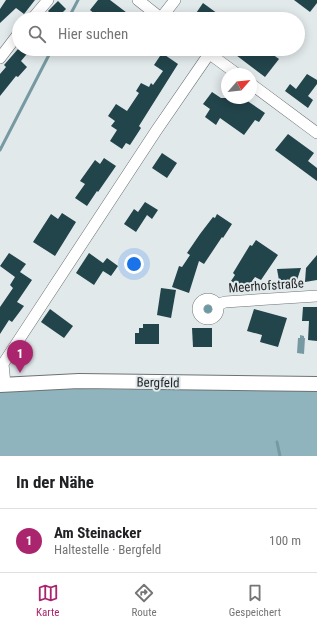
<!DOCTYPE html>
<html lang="de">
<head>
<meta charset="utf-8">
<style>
  :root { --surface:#fff; --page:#f6f6f6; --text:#202124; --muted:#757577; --line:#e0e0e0; --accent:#aa256d }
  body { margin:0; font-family:"Roboto Condensed",sans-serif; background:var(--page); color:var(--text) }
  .compass { position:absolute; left:221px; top:68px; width:36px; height:36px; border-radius:50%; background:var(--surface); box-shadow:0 2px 10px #0003; rotate:62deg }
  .you { position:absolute; left:134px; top:264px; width:14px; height:14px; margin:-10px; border:3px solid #fff; border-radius:50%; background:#1a73e8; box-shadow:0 0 0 6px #1a73e833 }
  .badge { display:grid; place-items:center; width:26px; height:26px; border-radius:50%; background:var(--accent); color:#fff; font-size:13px; font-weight:700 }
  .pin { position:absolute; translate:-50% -33px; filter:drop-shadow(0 1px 2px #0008) }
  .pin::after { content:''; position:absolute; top:21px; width:14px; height:12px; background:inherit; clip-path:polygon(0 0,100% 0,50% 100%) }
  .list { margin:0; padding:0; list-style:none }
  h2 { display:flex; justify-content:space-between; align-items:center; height:52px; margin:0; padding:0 16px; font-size:17px }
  h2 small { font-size:13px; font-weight:400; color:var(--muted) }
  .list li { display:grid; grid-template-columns:26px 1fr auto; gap:12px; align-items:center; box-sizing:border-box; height:64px; padding:0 16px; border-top:1px solid var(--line) }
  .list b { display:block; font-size:15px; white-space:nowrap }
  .list p { margin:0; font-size:13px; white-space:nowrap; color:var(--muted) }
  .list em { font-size:13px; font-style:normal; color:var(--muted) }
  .icon { flex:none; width:22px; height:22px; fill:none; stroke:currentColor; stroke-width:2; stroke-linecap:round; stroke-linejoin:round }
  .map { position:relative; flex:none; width:317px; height:456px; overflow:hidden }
  .search { position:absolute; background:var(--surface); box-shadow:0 2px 10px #0003; left:12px; right:12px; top:12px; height:44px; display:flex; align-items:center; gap:10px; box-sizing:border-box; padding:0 14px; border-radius:22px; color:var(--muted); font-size:15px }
  .sheet { height:116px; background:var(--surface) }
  nav { display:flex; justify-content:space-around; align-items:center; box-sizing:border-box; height:56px; border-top:1px solid var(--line); background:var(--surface); font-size:11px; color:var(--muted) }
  nav a { display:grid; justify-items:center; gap:2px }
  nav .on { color:var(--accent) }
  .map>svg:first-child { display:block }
</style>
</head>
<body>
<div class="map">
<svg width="317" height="456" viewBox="0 0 317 456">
  <rect width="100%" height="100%" fill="#e2e9eb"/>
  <polygon fill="#90b4bd" points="80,389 317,391 317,456 0,456 0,391 9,390"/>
  <polygon fill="#7699a2" points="300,335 304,336 304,338 305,338 304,354 297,353 298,338 300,338"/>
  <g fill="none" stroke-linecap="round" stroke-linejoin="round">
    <g stroke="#7699a2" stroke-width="3">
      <polyline points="68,19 78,0"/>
      <polyline points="0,150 52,49"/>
      <polyline points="277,442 280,456"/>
    </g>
  </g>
  <g fill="#22444b">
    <polygon points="6,0 35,0 24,14 16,8 0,23 0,9"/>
    <polygon points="98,0 110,0 135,19 113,19 107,15 104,19 101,19 90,10"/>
    <polygon points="294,0 317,0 317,3 310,12"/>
    <polygon points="58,1 66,9 56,19 48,11"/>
    <polygon points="203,3 225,19 192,19"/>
    <polygon points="18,49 31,49 21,61 27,67 18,77 16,76 0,96 0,74 6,67 4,65"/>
    <polygon points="228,49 265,49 279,59 265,77"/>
    <polygon points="162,53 178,64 139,126 141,128 130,145 126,143 122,149 110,141 117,130 111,126 115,121 108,116 116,104 127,111 139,93 136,91 141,83 149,87 151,83 153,85 163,71 154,65"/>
    <polygon points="307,74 317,80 317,84 308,96 313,100 308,108 285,91 290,84 296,89"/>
    <polygon points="212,92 221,98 243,98 265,113 259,122 255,120 244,135 220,118 216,125 205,117 210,109 203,104"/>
    <polygon points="288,134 314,153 308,161 317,168 317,181 275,150"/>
    <polygon points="162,153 177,163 167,178 152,168"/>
    <polygon points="104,158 116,166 98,192 97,191 87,206 75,198 85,184 80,181 95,160 100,164"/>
    <polygon points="145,202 158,210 152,219 147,215 136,232 124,224 134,209 138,212"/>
    <polygon points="62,213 76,222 55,256 33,242 51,214 58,219"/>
    <polygon points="217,214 232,224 223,238 222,237 204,264 199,261 189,293 172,287 179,266 182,267 190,255 187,253 200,234 213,217 215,218"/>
    <polygon points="256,240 278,255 261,280 255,277 250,284 247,283 243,289 231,281 235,275 233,273 250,245 252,246"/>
    <polygon points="9,253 26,264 20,272 32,280 17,302 24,306 12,322 9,320 0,334 0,307 13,288 10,285 15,277 0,266"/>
    <polygon points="89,253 103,263 107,258 118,266 111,276 103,271 94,285 76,273"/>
    <polygon points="317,255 317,280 305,282 306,268"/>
    <polygon points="301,268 296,283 280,286 277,269"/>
    <polygon points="161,288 176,290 171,318 157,315"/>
    <polygon points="303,307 317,307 317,341 308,340 309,321 302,321"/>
    <polygon points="50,309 73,326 64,338 41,322"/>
    <polygon points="254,309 287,318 278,347 260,342 262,335 247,331"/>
    <polygon points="143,324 159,324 159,344 135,344 135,333 139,333 139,328 143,328"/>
    <polygon points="192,328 212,328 212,347 193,347"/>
  </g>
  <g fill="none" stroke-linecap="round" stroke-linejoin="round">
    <g stroke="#6c7274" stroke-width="12">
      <g id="minor">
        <polyline points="138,0 162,19"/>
        <polyline points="161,18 175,0"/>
        <polyline points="32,19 48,0"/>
        <polyline points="203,49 237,74"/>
        <polyline points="0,58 19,33"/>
        <polyline points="251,84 317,133"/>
        <circle cx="208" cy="309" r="10"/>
        <polyline points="217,305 225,302 317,296"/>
        <polyline points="5,384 3,364 156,131 209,54"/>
      </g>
    </g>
    <g stroke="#6c7274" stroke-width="16">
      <polyline id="tertiary" points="0,385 79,381 317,384"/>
    </g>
    <use href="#minor" stroke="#fff" stroke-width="11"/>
    <use href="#tertiary" stroke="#fff" stroke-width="14"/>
  </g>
  <circle fill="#6d9aa2" cx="208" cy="309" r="4"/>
  <g text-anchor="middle" stroke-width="4" stroke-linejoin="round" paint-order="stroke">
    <g font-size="13" fill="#242728" stroke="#e2e9eb">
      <text transform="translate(266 285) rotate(-4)" y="5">Meerhofstraße</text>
      <text transform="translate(158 382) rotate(1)" y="5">Bergfeld</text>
    </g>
  </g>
</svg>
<svg class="compass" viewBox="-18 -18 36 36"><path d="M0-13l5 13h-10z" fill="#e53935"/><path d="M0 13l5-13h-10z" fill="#757577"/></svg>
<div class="you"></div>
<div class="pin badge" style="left:20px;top:373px">1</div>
<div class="search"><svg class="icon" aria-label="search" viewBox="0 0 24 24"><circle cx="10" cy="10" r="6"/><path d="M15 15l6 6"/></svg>Hier suchen</div>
</div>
<section class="sheet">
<h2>In der Nähe<small></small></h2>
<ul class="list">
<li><span class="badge">1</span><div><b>Am Steinacker</b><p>Haltestelle · Bergfeld</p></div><em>100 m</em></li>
</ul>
</section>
<nav>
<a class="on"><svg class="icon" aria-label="map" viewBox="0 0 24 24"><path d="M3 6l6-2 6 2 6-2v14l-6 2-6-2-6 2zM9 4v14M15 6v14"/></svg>Karte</a>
<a><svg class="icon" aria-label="directions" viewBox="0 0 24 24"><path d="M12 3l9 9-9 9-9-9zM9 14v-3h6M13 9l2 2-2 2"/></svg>Route</a>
<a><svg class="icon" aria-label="saved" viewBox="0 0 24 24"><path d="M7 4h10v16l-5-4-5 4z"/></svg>Gespeichert</a>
</nav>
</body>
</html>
